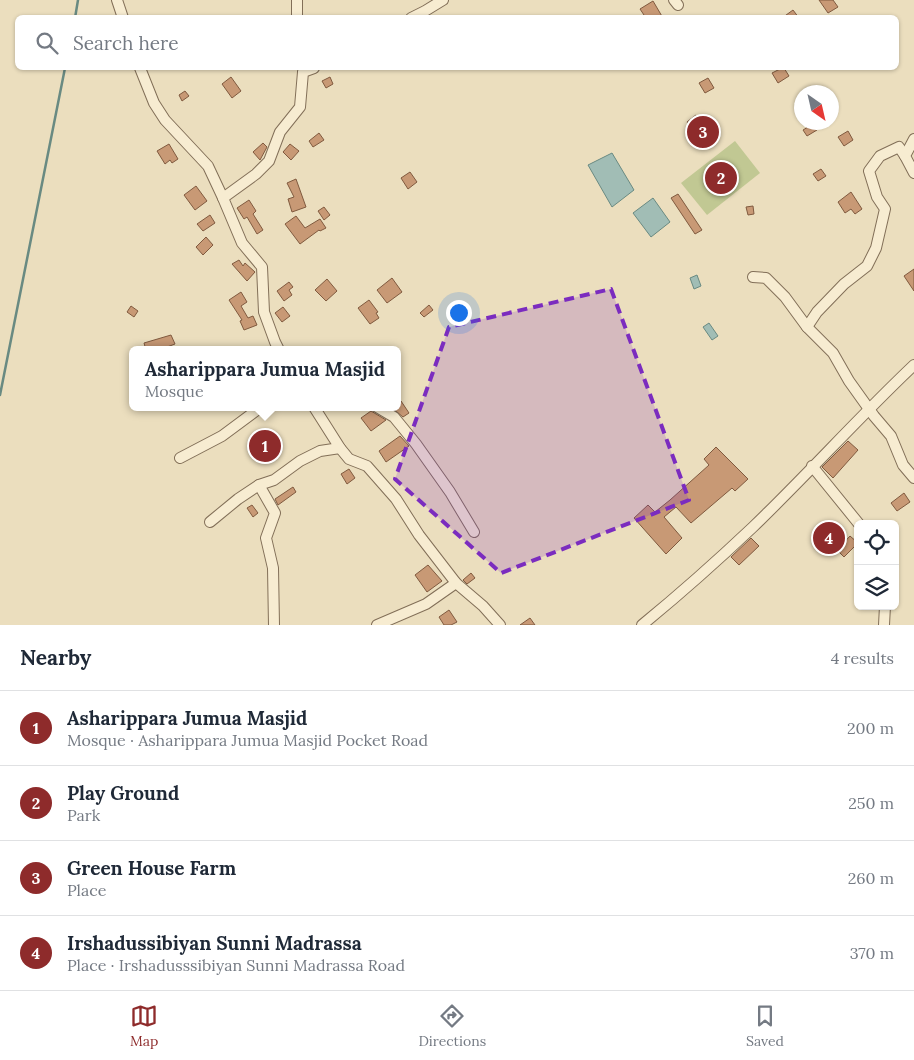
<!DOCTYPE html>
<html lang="en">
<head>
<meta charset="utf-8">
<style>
  :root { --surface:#fff; --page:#f6f6f7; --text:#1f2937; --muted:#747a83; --line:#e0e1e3; --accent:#8e2b2b }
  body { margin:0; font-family:Lora,serif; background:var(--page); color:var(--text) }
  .controls { position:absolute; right:15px; bottom:15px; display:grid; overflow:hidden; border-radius:8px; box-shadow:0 1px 4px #0004 }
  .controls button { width:45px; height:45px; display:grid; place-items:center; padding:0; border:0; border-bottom:1px solid var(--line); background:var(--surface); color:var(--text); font:25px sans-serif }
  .compass { position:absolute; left:794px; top:85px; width:45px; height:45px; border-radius:50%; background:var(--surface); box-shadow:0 1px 4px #0004; rotate:146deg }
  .you { position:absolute; left:458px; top:312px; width:18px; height:18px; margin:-12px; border:4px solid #fff; border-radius:50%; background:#1a73e8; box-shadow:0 0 0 8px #1a73e833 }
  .badge { display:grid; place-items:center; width:32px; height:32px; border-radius:50%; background:var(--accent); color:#fff; font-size:16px; font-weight:700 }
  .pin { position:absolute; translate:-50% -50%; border:2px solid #fff; box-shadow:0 1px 5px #0006 }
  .popup { position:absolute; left:129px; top:346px; width:272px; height:65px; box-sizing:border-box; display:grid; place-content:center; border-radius:8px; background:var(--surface); filter:drop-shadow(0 1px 4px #0005); font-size:16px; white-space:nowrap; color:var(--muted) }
  .popup b { font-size:19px; color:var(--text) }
  .popup::after { content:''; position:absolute; left:50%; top:100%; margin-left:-10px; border:10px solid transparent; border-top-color:var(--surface) }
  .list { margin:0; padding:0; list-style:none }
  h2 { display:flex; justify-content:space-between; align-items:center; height:65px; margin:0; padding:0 20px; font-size:21px }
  h2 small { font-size:16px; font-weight:400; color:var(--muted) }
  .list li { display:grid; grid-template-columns:32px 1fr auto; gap:15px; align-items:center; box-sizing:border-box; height:75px; padding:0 20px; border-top:1px solid var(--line) }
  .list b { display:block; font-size:19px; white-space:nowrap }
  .list p { margin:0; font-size:16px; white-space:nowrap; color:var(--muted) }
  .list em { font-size:16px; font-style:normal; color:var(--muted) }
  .icon { flex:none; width:28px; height:28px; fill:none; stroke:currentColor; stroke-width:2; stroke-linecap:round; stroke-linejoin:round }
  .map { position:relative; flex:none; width:914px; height:625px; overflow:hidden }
  .search { position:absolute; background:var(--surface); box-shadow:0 1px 4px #0004; left:15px; right:15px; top:15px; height:55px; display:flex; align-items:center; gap:12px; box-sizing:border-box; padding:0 18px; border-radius:8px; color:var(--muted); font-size:19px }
  .sheet { height:365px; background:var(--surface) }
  nav { display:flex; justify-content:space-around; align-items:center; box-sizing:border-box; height:70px; border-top:1px solid var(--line); background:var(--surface); font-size:14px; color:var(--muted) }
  nav a { display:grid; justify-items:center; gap:2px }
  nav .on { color:var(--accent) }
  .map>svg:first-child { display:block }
</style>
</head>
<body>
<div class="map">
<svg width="914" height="625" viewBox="0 0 914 625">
  <rect width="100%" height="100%" fill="#ebdebe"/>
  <polygon fill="#c1c893" points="735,141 760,173 707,215 681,183"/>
  <g fill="#a1bdb5" stroke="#698a82">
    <polygon points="612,153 634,190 612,207 588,165"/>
    <polygon points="653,198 670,222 651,237 633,213"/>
    <polygon points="697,275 701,286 694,289 690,278"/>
    <polygon points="709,323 718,336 712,340 703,327"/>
  </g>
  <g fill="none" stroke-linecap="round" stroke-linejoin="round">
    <g stroke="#698a82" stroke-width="2.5">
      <polyline points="75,18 78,0"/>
      <polyline points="0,395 65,68"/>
    </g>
  </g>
  <g fill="#c89975" stroke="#805a3f">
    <polygon points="819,0 833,0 838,7 828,13"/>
    <polygon points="653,1 663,18 646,18 640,9"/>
    <polygon points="793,10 799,18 782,18"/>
    <polygon points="782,68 784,68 789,76 778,83 772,73"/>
    <polygon points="231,77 241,91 232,98 222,84"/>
    <polygon points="330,77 333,84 326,88 322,81"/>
    <polygon points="708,78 714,88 705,93 699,83"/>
    <polygon points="185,91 189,96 182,101 179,95"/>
    <polygon points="696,115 718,141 709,149 687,122"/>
    <polygon points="813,124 817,130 807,136 803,130"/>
    <polygon points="848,131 853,140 844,146 838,137"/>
    <polygon points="319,133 324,140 313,147 309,141"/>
    <polygon points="263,143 267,147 260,160 253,152"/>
    <polygon points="169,144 178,159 172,163 170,160 165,164 157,151"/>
    <polygon points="290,144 299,151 291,160 283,152"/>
    <polygon points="821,169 826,176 818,181 813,174"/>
    <polygon points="410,172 417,182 408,189 401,178"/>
    <polygon points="296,179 306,207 292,212 288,199 294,197 287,183"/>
    <polygon points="196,186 207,201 195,210 184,195"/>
    <polygon points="851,192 862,209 855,214 851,209 845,213 838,202"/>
    <polygon points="678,194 702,230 695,234 671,198"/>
    <polygon points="249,200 256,211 253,214 263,230 257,234 247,217 244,219 237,208"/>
    <polygon points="753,206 754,214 748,215 746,207"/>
    <polygon points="324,207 330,215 324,220 318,211"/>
    <polygon points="210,215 215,223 203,231 197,224"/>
    <polygon points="296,216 305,228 320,219 326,228 320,231 319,230 300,244 285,224"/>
    <polygon points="206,237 213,245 203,255 196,247"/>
    <polygon points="239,260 243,266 245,263 255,272 247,281 232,264"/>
    <polygon points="914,269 914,291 904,276"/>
    <polygon points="392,278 402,292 387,303 377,290"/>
    <polygon points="327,279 337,291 326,301 315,290"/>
    <polygon points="289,282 293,287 289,290 292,295 284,301 277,291"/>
    <polygon points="241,292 247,302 241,306 248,318 253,316 257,325 244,330 240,321 242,320 229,300"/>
    <polygon points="369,300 378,312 376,313 379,318 370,324 358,308"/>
    <polygon points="429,305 433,310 424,317 420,313"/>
    <polygon points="131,306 138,311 134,317 127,312"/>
    <polygon points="283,307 290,316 282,322 275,313"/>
    <polygon points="171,335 175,344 159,350 146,350 144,343"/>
    <polygon points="401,401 409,413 403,417 391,407 398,407 398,404"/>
    <polygon points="371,411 386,420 371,431 361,418"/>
    <polygon points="277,436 280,451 274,452 275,457 259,460 253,455 251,441"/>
    <polygon points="400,436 409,446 386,462 379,451"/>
    <polygon points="848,441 858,450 833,478 822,467"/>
    <polygon points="716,447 748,479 735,491 732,488 691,523 676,507 664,517 682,538 666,554 634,518 648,505 655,512 670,500 709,465 704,459"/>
    <polygon points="349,469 355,478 347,484 341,474"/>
    <polygon points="293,487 296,492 278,505 275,499"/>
    <polygon points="904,493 910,502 897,511 891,503"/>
    <polygon points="252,505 258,513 253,517 247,508"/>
    <polygon points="850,536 858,543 844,557 837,550"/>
    <polygon points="751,538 759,546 739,565 731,557"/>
    <polygon points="428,565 442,581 427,592 415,575"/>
    <polygon points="471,573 475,578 467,584 463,580"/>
    <polygon points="449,610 457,622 451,625 444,625 439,617"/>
    <polygon points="530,618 535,625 520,625"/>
  </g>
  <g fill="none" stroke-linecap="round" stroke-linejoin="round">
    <g stroke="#826f58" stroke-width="12">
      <g id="minor">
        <polyline points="117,0 123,18"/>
        <polyline points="297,0 297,18"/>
        <polyline points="674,0 678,5"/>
        <polyline points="411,18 425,11 443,0"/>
        <polyline points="140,68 154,103 165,120 208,166 223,198"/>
        <polyline points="914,139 905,156 914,173"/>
        <polyline points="753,277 766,278 785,297 807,327 833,353 849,381 874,416 891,436 903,465 914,478"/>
        <polyline points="807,327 817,312 844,284 867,266 876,248 885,209 877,197 869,171 880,156 899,147 905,156"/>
        <polyline points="279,350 275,342 264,312 262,267 242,243 223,198 256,174 269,161 280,132 300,107 303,72 314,68"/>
        <polyline points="314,407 340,448 349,459 367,466 396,499 419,535 456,583 483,606 500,625"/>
        <polyline points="377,407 394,417 416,444 450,492 474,532"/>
        <polyline points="180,458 222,436 261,407"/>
        <polyline points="812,466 859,524"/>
        <polyline points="259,485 275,513 266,538 273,568 274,625"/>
        <polyline points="210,522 238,499 259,485 274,480 300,461 320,451 340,448"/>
        <polyline points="377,625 426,604 456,583"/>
        <path d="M642,625C680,594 717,561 753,527C808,474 859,417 914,365"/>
        <polyline points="884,625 885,606"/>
      </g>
    </g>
    <use href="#minor" stroke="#f7ecd1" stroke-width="10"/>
  </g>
  <path fill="#7b2cbf" fill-opacity="0.2" stroke="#7b2cbf" stroke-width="4" stroke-dasharray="10 6" stroke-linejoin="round" d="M611,289L689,500L501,573L395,479L449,327Z"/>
</svg>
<div class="controls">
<button><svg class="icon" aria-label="locate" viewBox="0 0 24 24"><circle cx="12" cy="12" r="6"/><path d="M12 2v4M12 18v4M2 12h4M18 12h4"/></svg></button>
<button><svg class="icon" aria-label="layers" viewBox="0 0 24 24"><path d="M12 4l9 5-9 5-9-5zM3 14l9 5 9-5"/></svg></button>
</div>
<svg class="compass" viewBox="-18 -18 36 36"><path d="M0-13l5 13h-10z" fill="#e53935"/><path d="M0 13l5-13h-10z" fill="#747a83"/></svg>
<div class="you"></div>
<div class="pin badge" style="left:265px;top:446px">1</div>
<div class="popup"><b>Asharippara Jumua Masjid</b>Mosque</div>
<div class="pin badge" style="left:721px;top:178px">2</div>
<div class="pin badge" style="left:703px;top:132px">3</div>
<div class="pin badge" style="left:829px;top:538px">4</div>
<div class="search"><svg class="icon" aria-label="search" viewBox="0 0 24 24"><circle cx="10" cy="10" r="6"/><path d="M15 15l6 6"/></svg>Search here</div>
</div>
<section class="sheet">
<h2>Nearby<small>4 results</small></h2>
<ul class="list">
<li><span class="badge">1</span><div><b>Asharippara Jumua Masjid</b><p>Mosque · Asharippara Jumua Masjid Pocket Road</p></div><em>200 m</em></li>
<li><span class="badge">2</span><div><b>Play Ground</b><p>Park</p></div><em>250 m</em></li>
<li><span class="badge">3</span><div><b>Green House Farm</b><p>Place</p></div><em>260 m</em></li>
<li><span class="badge">4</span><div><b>Irshadussibiyan Sunni Madrassa</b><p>Place · Irshadusssibiyan Sunni Madrassa Road</p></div><em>370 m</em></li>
</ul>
</section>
<nav>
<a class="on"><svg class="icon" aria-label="map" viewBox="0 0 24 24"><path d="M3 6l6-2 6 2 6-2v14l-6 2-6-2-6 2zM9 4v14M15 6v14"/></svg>Map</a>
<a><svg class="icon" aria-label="directions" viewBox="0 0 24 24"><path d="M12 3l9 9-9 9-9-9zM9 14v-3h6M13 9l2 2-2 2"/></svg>Directions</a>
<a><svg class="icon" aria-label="saved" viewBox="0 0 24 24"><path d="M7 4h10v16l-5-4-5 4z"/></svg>Saved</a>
</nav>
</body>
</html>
